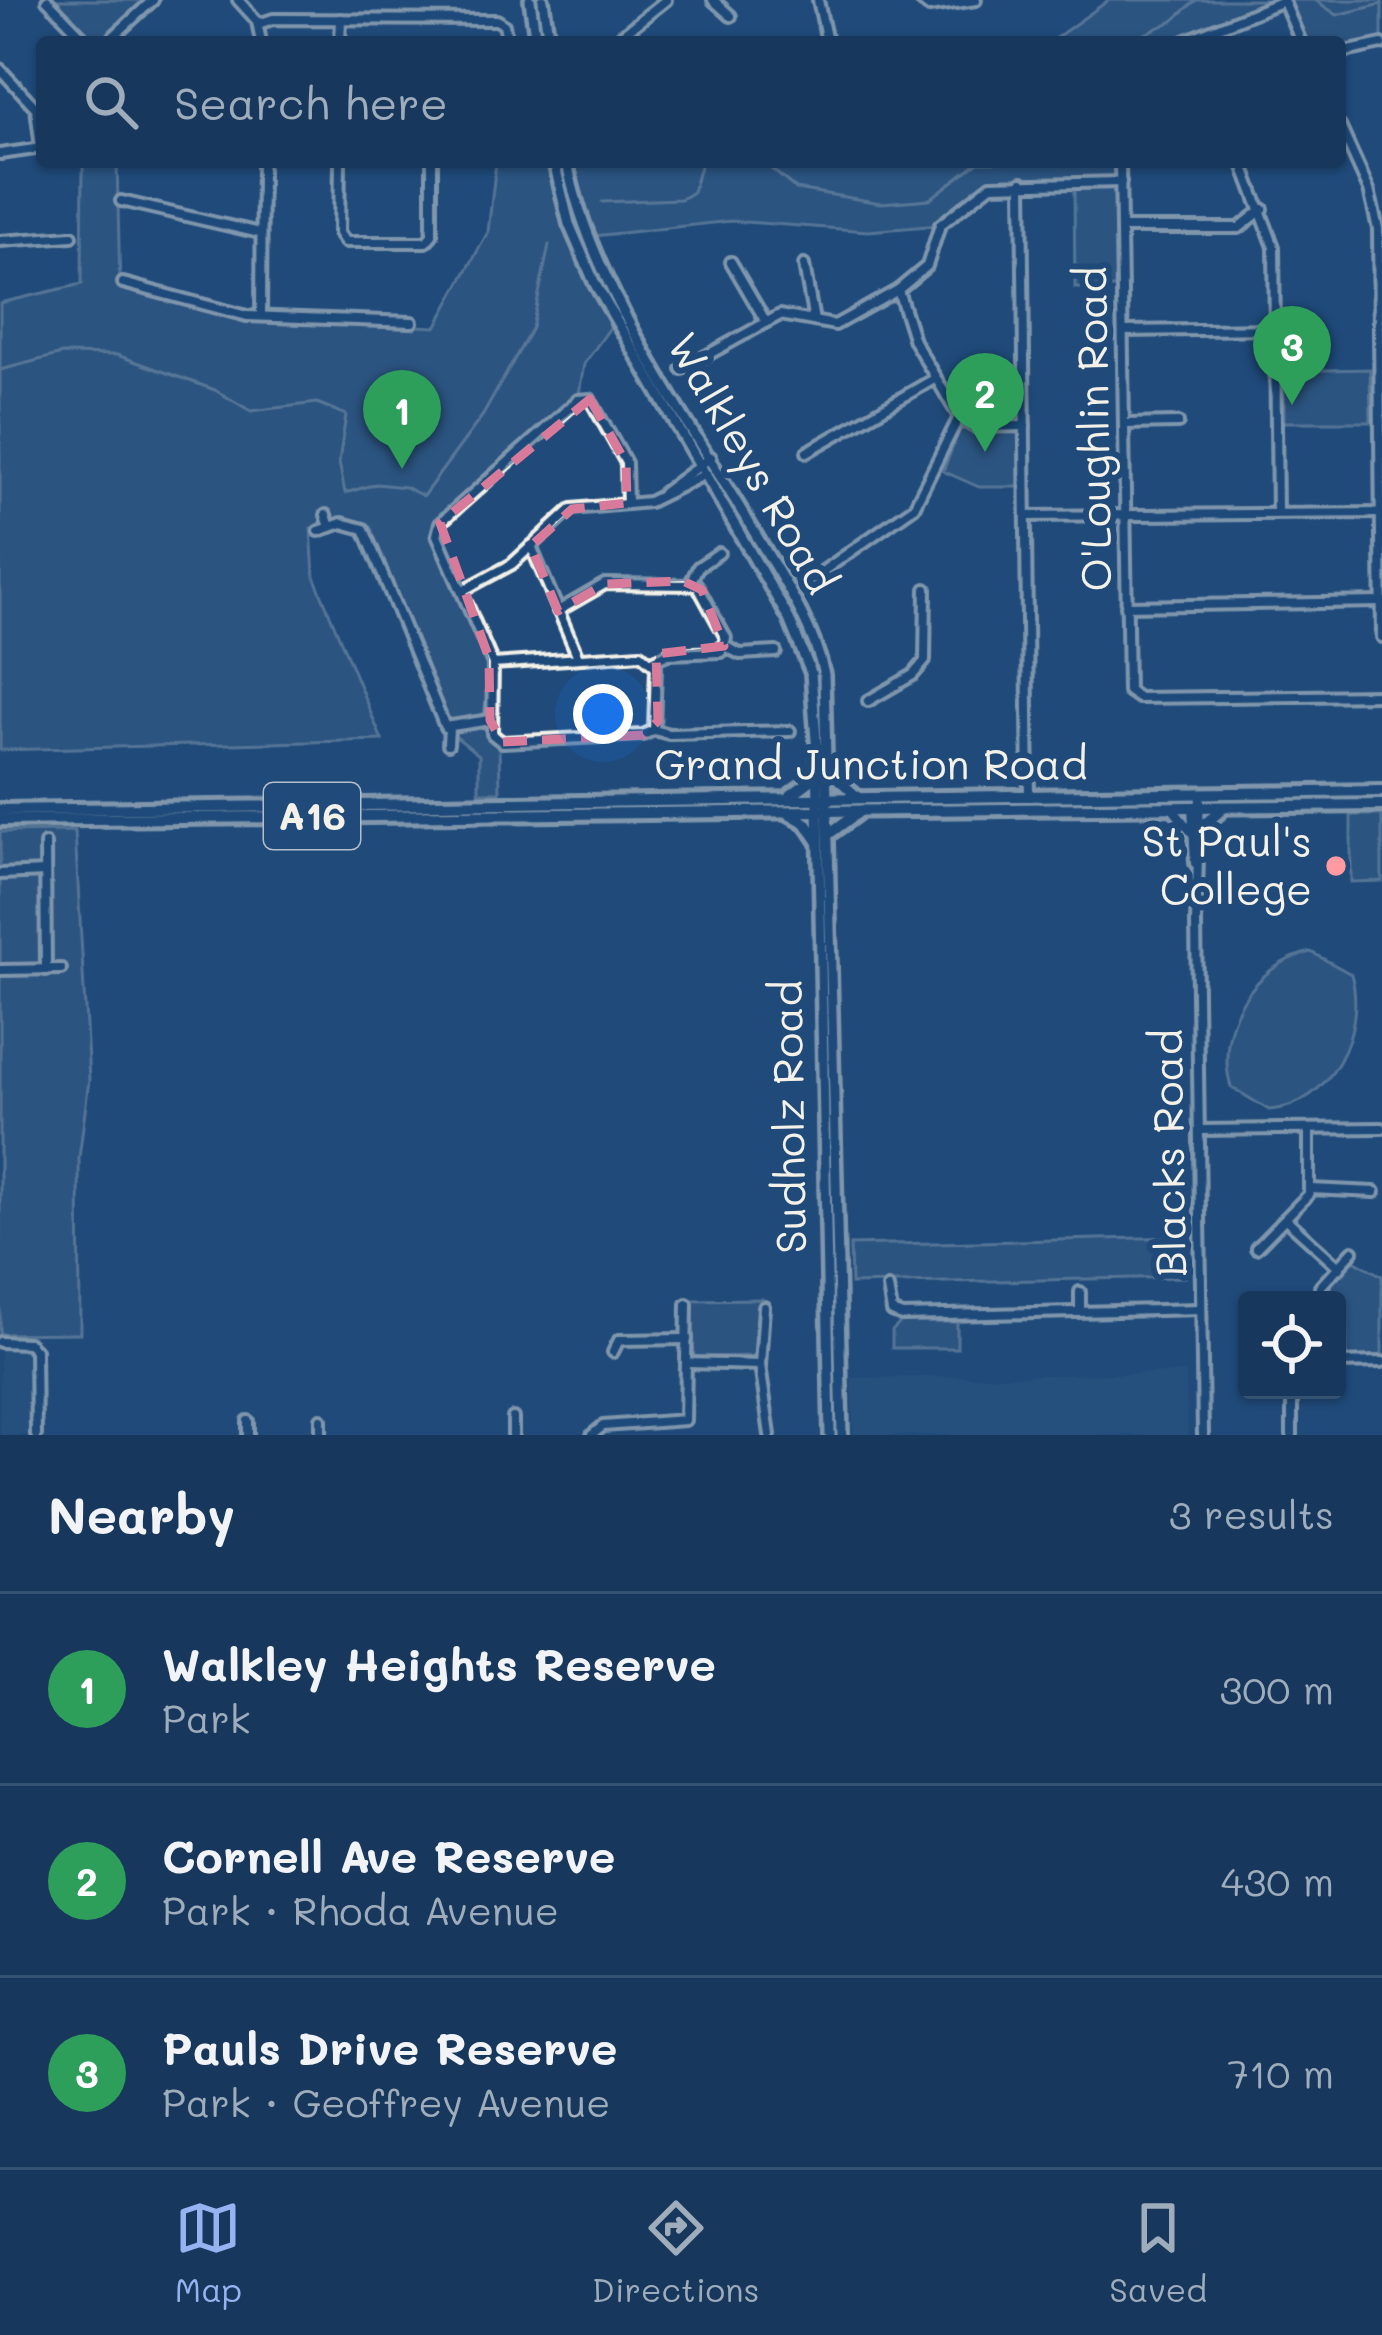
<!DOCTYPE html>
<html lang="en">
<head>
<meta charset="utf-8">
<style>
  :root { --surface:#17385c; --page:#203f62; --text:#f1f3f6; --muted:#9eacbb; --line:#365272; --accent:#95b2f1 }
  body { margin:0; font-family:Mali,sans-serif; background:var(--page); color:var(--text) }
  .controls { position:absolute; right:36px; bottom:36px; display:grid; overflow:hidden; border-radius:12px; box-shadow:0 3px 9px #0004 }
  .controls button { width:108px; height:108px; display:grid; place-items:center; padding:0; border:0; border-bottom:3px solid var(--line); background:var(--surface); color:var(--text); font:60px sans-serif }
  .you { position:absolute; left:603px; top:714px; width:42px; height:42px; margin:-30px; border:9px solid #fff; border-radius:50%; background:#1a73e8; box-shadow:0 0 0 18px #1a73e833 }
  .badge { display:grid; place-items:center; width:78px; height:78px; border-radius:50%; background:var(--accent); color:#fff; font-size:39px; font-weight:700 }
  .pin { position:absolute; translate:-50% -99px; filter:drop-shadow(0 3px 6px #0008) }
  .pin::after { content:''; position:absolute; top:63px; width:42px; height:36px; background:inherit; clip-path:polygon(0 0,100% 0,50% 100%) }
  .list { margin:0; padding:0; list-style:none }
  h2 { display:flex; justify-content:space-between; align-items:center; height:156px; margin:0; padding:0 48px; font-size:51px }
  h2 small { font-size:39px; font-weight:400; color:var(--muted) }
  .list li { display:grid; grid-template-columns:78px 1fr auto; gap:36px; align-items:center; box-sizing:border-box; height:192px; padding:0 48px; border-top:3px solid var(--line) }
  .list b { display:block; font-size:45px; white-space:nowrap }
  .list p { margin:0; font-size:39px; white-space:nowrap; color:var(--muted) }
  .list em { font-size:39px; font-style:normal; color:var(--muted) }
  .icon { flex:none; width:66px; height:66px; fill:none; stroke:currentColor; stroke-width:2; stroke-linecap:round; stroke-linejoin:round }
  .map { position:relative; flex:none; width:1382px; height:1435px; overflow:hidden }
  .search { position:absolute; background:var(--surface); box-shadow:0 3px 9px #0004; left:36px; right:36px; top:36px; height:132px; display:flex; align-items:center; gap:30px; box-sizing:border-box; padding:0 42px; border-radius:12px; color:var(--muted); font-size:45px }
  .sheet { height:732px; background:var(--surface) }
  nav { display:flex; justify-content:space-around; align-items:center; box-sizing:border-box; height:168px; border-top:3px solid var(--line); background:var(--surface); font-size:33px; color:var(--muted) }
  nav a { display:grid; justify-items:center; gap:6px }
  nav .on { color:var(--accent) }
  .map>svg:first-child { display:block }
</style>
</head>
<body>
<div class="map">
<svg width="1382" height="1435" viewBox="0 0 1382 1435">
  <rect width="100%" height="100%" fill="#1f4a7a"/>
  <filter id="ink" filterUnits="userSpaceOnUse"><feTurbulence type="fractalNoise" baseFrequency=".00833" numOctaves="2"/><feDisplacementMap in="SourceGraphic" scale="24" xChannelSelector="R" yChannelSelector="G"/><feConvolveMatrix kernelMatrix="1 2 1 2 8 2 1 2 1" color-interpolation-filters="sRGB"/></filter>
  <g filter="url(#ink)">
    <g fill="#2d5581">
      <polygon points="0,1345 21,1345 31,1352 30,1435 0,1435"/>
      <polygon points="1186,1373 1188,1435 854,1435 851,1378"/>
    </g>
    <g fill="#3a5f88" stroke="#97a8b8" stroke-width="3">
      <polygon points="44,0 153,0 114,42 83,42"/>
      <polygon points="1109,0 1278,0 1182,42 1050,42"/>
      <polygon points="1283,0 1382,0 1382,47 1340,54 1340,42 1301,42"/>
      <polygon points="83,162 117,162 120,289 248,318 436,327 488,232 496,162 556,162 573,234 616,319 584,364 578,400 440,523 437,535 493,664 483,720 446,722 364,530 342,523 311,528 314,576 382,740 0,750 0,303 82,284"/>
      <polygon points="574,162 1121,162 1121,182 997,183 940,225 868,231 731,221 593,236"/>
      <polygon points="1116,187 1117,288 1075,288 1074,188"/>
      <polygon points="1370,369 1371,422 1284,422 1284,371"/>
      <polygon points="960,429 1019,433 1022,487 979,487 943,471"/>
      <polygon points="483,725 499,743 500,792 479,792 479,755 451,733"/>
      <polygon points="1351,815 1382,815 1382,881 1351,882"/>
      <polygon points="75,831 89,1080 79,1158 80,1333 0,1334 0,832"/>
      <path d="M1311,952L1351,974C1367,1030 1331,1106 1269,1110L1231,1087C1214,1029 1252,964 1311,952Z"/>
      <polygon points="1184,1237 1185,1277 851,1284 850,1245"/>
      <polygon points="1354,1260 1382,1276 1382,1357 1347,1357 1346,1315 1330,1286"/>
      <polygon points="762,1299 760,1356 694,1357 692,1300"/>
      <polygon points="901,1322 957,1322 957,1348 892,1348 892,1331"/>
    </g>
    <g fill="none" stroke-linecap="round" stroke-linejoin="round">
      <g stroke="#9cacbb" stroke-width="3">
        <polyline points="1315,0 1337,15 1382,4"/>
        <polyline points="1127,42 1173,21 1196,0"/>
        <polyline points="763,162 796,189 881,203 930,199 978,162"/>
        <polyline points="602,202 681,199 693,192 701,162"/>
        <polyline points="0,370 62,354 117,355 215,390 251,411 317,403 346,415 339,462 345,493 376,484 405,487 423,496 483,415 532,328 549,245"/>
      </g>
      <g stroke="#f4f1e8" stroke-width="16">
        <g id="minor">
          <polyline points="47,0 83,37"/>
          <polyline points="238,0 257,21 261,42"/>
          <polyline points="713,0 731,16"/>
          <polyline points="818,0 827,42"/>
          <polyline points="920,0 929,7 976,0"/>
          <polyline points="1283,0 1301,42"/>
          <polyline points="258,24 273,19 497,20 504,25 508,42"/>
          <polyline points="114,36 153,0"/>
          <polyline points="340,42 341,19"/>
          <polyline points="613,42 666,0"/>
          <polyline points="1182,42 1283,1"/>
          <polyline points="1340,53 1382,44"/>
          <polyline points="0,69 36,108 41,148"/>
          <polyline points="1340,126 1369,190 1378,229 1382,637"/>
          <polyline points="0,154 42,148"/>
          <polyline points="340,162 339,233 345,242 426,242 432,235 432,162"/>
          <polyline points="1120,162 1128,691 1138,698 1382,695"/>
          <polyline points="1242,162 1274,247 1277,513"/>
          <polyline points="1022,182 1029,797"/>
          <polyline points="121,201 260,233"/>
          <polyline points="1121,228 1239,228 1263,209"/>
          <polyline points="0,241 72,236"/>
          <polyline points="731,262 766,322"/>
          <polyline points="804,265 814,321"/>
          <polyline points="123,283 247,316 412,322"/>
          <polyline points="261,316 262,162"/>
          <polyline points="1123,331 1276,329"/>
          <polyline points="682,369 780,315 835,325 898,290 927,266 940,225 991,185 1121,182"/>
          <polyline points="959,417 974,427 1025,426"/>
          <polyline points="1124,424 1178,423"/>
          <polyline points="807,452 936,378"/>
          <polyline points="663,493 711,457"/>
          <polyline points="326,515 330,527"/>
          <polyline points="1026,516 1381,513"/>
          <polyline points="319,531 342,523 364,529 445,727 490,720"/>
          <polyline points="531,546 578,657"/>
          <polyline points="690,583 698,567 719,553"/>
          <polyline points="806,583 914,507 959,417 914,341 898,290"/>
          <polyline points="462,591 512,564 572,509 649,502 706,474"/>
          <polyline points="1126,606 1382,602"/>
          <polyline points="558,611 605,584 697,585 726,638 721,652 668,654 654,660"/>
          <polyline points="724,646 740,654 776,652"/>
          <polygon points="641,654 656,667 654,730 643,735 502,742 492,734 493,664"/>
          <polyline points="493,664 437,535 440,523 578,400 590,399 626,463 627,503"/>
          <polyline points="868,701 913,675 925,661 926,589"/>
          <polyline points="654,730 669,734 790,731"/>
          <polyline points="448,744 449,728"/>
          <polyline points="1200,794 1196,922 1203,1435"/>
          <polyline points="1192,806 1195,863"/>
          <polyline points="1172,808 1192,833"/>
          <polyline points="45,844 46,970"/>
          <polyline points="0,874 45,872"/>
          <polyline points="0,970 61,969"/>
          <polyline points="1199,1130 1382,1128"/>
          <polyline points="1310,1189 1375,1192"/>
          <polyline points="1287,1220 1340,1268"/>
          <polyline points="1256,1248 1309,1194 1309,1129"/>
          <polyline points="1320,1287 1353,1251"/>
          <polyline points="888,1288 892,1312 902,1316 1201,1309"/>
          <polyline points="1080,1292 1080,1310"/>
          <polyline points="764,1307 760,1365 770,1435"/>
          <polyline points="0,1342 28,1343 35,1350 36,1435"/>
          <polyline points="613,1352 619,1340 687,1339"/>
          <polyline points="688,1363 760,1365"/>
          <polyline points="1337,1363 1382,1362"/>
          <polyline points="1292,1390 1292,1435"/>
          <polyline points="513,1418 513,1435"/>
          <polyline points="321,1419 321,1435"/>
          <polyline points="248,1421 248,1435"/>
          <polyline points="592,1435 603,1426 685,1420 687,1304"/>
        </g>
      </g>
      <g stroke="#f4f1e8" stroke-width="18">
        <g id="major">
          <polyline points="530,0 536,42"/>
          <polyline points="543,0 549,42"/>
          <polyline points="554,162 569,224 595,284 789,619 811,673 817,753 830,1435"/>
          <path d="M567,162C590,286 692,426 756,535C782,579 813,624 824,675L842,1435"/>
          <polyline points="832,774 859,798"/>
        </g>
      </g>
      <g stroke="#f4f1e8" stroke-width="20">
        <g id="highway">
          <polyline points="791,795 818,775"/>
          <polyline points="0,810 1382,791"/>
          <polyline points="787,812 806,823 818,841"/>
          <polyline points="0,820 1382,805"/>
          <polyline points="1200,828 1220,811"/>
          <polyline points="830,833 860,811"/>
        </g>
      </g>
      <use href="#minor" stroke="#1f4a7a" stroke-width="8"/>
      <use href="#major" stroke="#1f4a7a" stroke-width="9"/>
      <use href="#highway" stroke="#1f4a7a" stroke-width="10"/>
    </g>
  </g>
  <path d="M0 0H1382V1435H0ZM590,399L626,463L627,503L572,509L531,546L558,611L605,584L683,581L702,590L724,646L656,654L658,721L643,735L502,742L490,720L489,658L440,523Z" fill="#1f4a7a" fill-opacity=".55" fill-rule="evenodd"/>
  <path fill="none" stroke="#d87a9a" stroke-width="9" stroke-dasharray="24 15" stroke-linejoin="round" d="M590,399L626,463L627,503L572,509L531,546L558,611L605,584L683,581L702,590L724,646L656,654L658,721L643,735L502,742L490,720L489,658L440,523Z"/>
  <circle fill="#ff9aa2" stroke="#1f4a7a" stroke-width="4.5" cx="1336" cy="866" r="12"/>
  <g text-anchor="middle" stroke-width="12" stroke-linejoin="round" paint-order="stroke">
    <rect fill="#1f4a7a" stroke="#b4bfc7" stroke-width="3" x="264" y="783" width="96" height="66" rx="9"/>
    <g font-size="39" font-weight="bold" fill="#f4f1e8">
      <text x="312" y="830">A16</text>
    </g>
    <g font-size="42" fill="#f4f1e8" stroke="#1f4a7a">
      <text transform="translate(1094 429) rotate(-91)" y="15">O'Loughlin Road</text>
      <text transform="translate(752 463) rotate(60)" y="15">Walkleys Road</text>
      <text x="871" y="780">Grand Junction Road</text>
      <text transform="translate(789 1117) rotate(-91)" y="15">Sudholz Road</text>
      <text transform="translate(1169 1153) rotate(-91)" y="15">Blacks Road</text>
    </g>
    <g font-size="42" fill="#f4f1e8" stroke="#1f4a7a" text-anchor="end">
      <text x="1312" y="857">St Paul's<tspan x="1312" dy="48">College</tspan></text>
    </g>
  </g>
</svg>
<div class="controls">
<button><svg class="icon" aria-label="locate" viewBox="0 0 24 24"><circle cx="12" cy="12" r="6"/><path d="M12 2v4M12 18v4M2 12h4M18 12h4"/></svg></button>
</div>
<div class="you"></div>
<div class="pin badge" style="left:402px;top:469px;background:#2e9e5b">1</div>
<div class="pin badge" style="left:985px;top:452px;background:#2e9e5b">2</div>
<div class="pin badge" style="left:1292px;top:405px;background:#2e9e5b">3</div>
<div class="search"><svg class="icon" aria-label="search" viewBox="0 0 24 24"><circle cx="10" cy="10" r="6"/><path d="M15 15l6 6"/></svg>Search here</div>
</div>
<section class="sheet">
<h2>Nearby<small>3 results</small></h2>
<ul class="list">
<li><span class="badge" style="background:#2e9e5b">1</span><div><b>Walkley Heights Reserve</b><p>Park</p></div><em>300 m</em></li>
<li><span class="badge" style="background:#2e9e5b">2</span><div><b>Cornell Ave Reserve</b><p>Park · Rhoda Avenue</p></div><em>430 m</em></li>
<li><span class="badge" style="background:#2e9e5b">3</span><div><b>Pauls Drive Reserve</b><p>Park · Geoffrey Avenue</p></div><em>710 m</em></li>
</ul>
</section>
<nav>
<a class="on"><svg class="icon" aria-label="map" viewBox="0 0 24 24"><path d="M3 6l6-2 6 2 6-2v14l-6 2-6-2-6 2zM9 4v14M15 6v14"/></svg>Map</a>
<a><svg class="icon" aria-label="directions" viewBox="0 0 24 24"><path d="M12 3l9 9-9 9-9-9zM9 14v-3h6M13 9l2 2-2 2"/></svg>Directions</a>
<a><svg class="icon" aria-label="saved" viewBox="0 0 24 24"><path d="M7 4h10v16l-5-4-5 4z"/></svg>Saved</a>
</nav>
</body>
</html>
